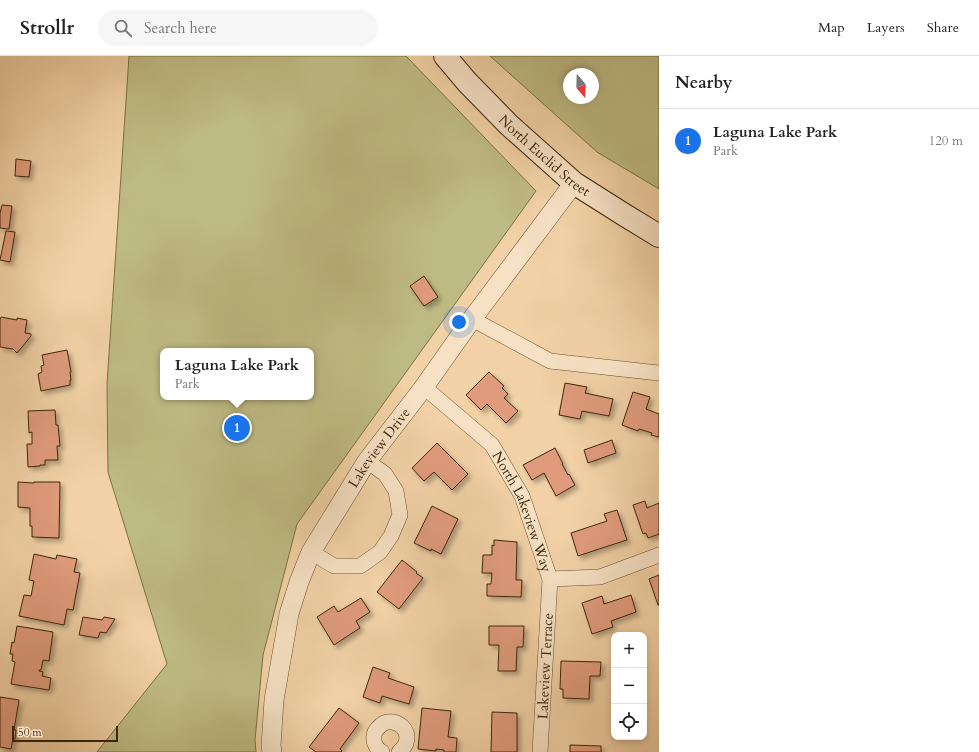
<!DOCTYPE html>
<html lang="en">
<head>
<meta charset="utf-8">
<style>
  :root { --surface:#fff; --page:#f6f6f6; --text:#222; --muted:#767676; --line:#e0e0e0; --accent:#1a73e8 }
  body { margin:0; font-family:Cardo,serif; background:var(--page); color:var(--text) }
  .controls { position:absolute; right:12px; bottom:12px; display:grid; overflow:hidden; border-radius:8px; box-shadow:0 2px 6px #0003 }
  .controls button { width:36px; height:36px; display:grid; place-items:center; padding:0; border:0; border-bottom:1px solid var(--line); background:var(--surface); color:var(--text); font:20px sans-serif }
  .compass { position:absolute; left:563px; top:12px; width:36px; height:36px; border-radius:50%; background:var(--surface); box-shadow:0 2px 6px #0003; rotate:161deg }
  .scale { position:absolute; left:12px; bottom:10px; width:106px; box-sizing:border-box; padding-left:4px; border:2px solid #3e2709; border-top:0; font-size:11px; line-height:14px; white-space:nowrap; color:#3e2709; -webkit-text-stroke:3px #f6e1c4; paint-order:stroke }
  .you { position:absolute; left:459px; top:266px; width:14px; height:14px; margin:-10px; border:3px solid #fff; border-radius:50%; background:#1a73e8; box-shadow:0 0 0 6px #1a73e833 }
  .badge { display:grid; place-items:center; width:26px; height:26px; border-radius:50%; background:var(--accent); color:#fff; font-size:13px; font-weight:700 }
  .pin { position:absolute; translate:-50% -50%; border:2px solid #fff; box-shadow:0 1px 4px #0006 }
  .popup { position:absolute; left:160px; top:292px; width:154px; height:52px; box-sizing:border-box; display:grid; place-content:center; border-radius:8px; background:var(--surface); filter:drop-shadow(0 1px 3px #0005); font-size:13px; white-space:nowrap; color:var(--muted) }
  .popup b { font-size:15px; color:var(--text) }
  .popup::after { content:''; position:absolute; left:50%; top:100%; margin-left:-8px; border:8px solid transparent; border-top-color:var(--surface) }
  .list { margin:0; padding:0; list-style:none }
  h2 { display:flex; justify-content:space-between; align-items:center; height:52px; margin:0; padding:0 16px; font-size:17px }
  h2 small { font-size:13px; font-weight:400; color:var(--muted) }
  .list li { display:grid; grid-template-columns:26px 1fr auto; gap:12px; align-items:center; box-sizing:border-box; height:64px; padding:0 16px; border-top:1px solid var(--line) }
  .list b { display:block; font-size:15px; white-space:nowrap }
  .list p { margin:0; font-size:13px; white-space:nowrap; color:var(--muted) }
  .list em { font-size:13px; font-style:normal; color:var(--muted) }
  .icon { flex:none; width:22px; height:22px; fill:none; stroke:currentColor; stroke-width:2; stroke-linecap:round; stroke-linejoin:round }
  .map { position:relative; flex:none; width:659px; height:696px; overflow:hidden }
  header { display:flex; align-items:center; gap:24px; box-sizing:border-box; height:56px; padding:0 20px; background:var(--surface); border-bottom:1px solid var(--line) }
  header strong { font-size:19px }
  nav { display:flex; gap:22px; margin-inline-start:auto; font-size:14px }
  .search { width:280px; height:36px; background:var(--page); display:flex; align-items:center; gap:10px; box-sizing:border-box; padding:0 14px; border-radius:22px; color:var(--muted); font-size:15px }
  main { display:flex }
  aside { flex:1; background:var(--surface) }
  .map>svg:first-child { display:block }
</style>
</head>
<body>
<header>
<strong>Strollr</strong>
<div class="search"><svg class="icon" aria-label="search" viewBox="0 0 24 24"><circle cx="10" cy="10" r="6"/><path d="M15 15l6 6"/></svg>Search here</div>
<nav><a>Map</a><a>Layers</a><a>Share</a></nav>
</header>
<main>
<div class="map">
<svg width="659" height="696" viewBox="0 0 659 696">
  <defs>
    <filter id="shadow"><feDropShadow dx="3.5" dy="3.5" stdDeviation="2" flood-color="#0004"/></filter>
  </defs>
  <rect width="100%" height="100%" fill="#f1d1a5"/>
  <filter id="stains"><feTurbulence type="fractalNoise" baseFrequency=".005" numOctaves="4"/><feColorMatrix values="0 0 0 0 .2 0 0 0 0 .09 0 0 0 0 .02 0 0 0 .5 -.17"/></filter>
  <radialGradient id="worn" r=".72"><stop offset=".6" stop-color="#630" stop-opacity="0"/><stop offset="1" stop-color="#630" stop-opacity=".3"/></radialGradient>
  <g fill="#beba83" stroke="#7e7046" fill-rule="evenodd">
    <path d="M129,0H406L536,135L297,468L263,599L255,684L256,696H97L167,608L108,416L107,328ZM163,295H311V341H163Z"/>
    <path d="M490,0H659V133L597,96ZM569,18H593V42H569Z"/>
  </g>
  <g fill="#df9b7c" stroke="#3e2709" filter="url(#shadow)">
    <polygon points="16,103 31,105 29,121 15,120"/>
    <polygon points="2,149 12,150 9,173 0,172 0,157"/>
    <polygon points="6,175 15,176 10,206 0,204"/>
    <polygon points="424,220 438,241 424,250 410,230"/>
    <polygon points="1,261 17,264 17,262 27,264 25,277 31,278 31,280 17,297 13,293 0,291 0,263"/>
    <polygon points="67,294 71,316 70,316 71,324 70,324 70,329 41,335 38,318 42,316 41,310 44,309 42,299"/>
    <polygon points="489,316 504,330 502,332 508,338 504,342 518,355 506,367 487,348 481,354 466,339"/>
    <polygon points="565,327 587,331 585,337 613,343 609,360 582,355 580,363 559,359"/>
    <polygon points="633,336 650,341 646,353 659,358 659,357 659,381 651,379 652,377 639,373 638,375 622,369"/>
    <polygon points="55,354 56,369 58,369 60,390 57,390 58,404 45,404 45,409 40,409 40,410 28,411 27,388 32,388 32,376 29,377 28,355"/>
    <polygon points="612,384 616,397 588,407 584,394"/>
    <polygon points="437,387 468,418 452,434 434,416 424,425 412,412"/>
    <polygon points="555,392 563,408 562,408 568,419 569,418 575,429 556,440 544,417 532,424 523,409"/>
    <polygon points="18,426 34,427 34,426 60,426 59,482 32,481 32,470 30,470 30,452 18,451"/>
    <polygon points="645,445 647,452 659,447 659,478 648,482 646,477 643,478 633,449"/>
    <polygon points="432,450 458,463 441,498 431,493 431,495 414,487"/>
    <polygon points="617,454 627,484 599,493 578,500 571,477 607,465 604,458"/>
    <polygon points="494,484 517,486 516,524 522,524 521,541 487,540 487,528 491,528 492,517 482,517 483,499 492,499 492,489 494,490"/>
    <polygon points="34,498 56,503 57,499 77,503 74,516 80,517 73,554 67,553 64,569 19,560 24,539 31,540 34,525 29,524"/>
    <polygon points="402,504 417,516 416,517 423,522 399,553 377,536"/>
    <polygon points="659,519 659,549 658,549 649,523"/>
    <polygon points="631,539 636,556 611,565 613,571 592,578 582,547 602,540 604,548"/>
    <polygon points="361,542 370,556 356,565 360,572 334,589 317,561 334,550 338,556"/>
    <polygon points="83,561 102,564 104,561 115,563 106,577 100,576 98,582 79,579"/>
    <polygon points="17,570 53,576 49,605 43,604 41,614 39,614 39,615 43,616 42,620 51,622 49,634 11,628 15,606 12,605 13,598 10,598 12,586 14,587"/>
    <polygon points="489,570 524,570 523,591 517,591 516,615 498,615 499,589 489,589"/>
    <polygon points="561,605 601,606 600,620 590,620 589,643 563,642 563,633 560,633"/>
    <polygon points="373,611 390,617 388,622 414,631 409,648 382,640 380,647 363,641"/>
    <polygon points="0,641 19,644 14,674 16,674 15,683 13,683 11,693 0,691"/>
    <polygon points="339,652 359,667 340,693 342,695 341,696 316,696 309,691"/>
    <polygon points="422,652 451,655 448,681 457,682 456,696 444,696 444,694 436,693 436,695 418,693"/>
    <polygon points="492,656 517,657 517,696 491,696"/>
    <polygon points="570,689 601,690 601,696 570,696"/>
  </g>
  <g fill="none" stroke-linecap="round" stroke-linejoin="round">
    <g stroke="#6b5230" stroke-width="16">
      <g id="minor">
        <polyline points="472,263 550,305 659,317"/>
        <path id="s1" d="M424,331L492,389L522,440L550,523L540,696"/>
        <polyline points="311,496 334,510 360,510 380,496 391,480 400,459 396,435 385,418 367,405"/>
        <polyline points="550,523 600,521 659,499"/>
        <path d="M382,696C377,693 373,687 374,680C374,677 376,674 378,672C392,654 421,678 399,696"/>
      </g>
    </g>
    <g stroke="#6b5230" stroke-width="20">
      <g id="tertiary">
        <path id="s2" d="M272,696L271,690L274,644L289,558L299,526L311,496L367,405L424,331L472,263L574,127"/>
      </g>
    </g>
    <g stroke="#3e2709" stroke-width="24">
      <g id="secondary">
        <path id="s3" d="M445,0L467,26L509,69L574,127L623,158L659,180"/>
      </g>
    </g>
    <use href="#minor" stroke="#f6e1c4" stroke-width="15"/>
    <use href="#tertiary" stroke="#f6e1c4" stroke-width="19"/>
    <use href="#secondary" stroke="#f6e1c4" stroke-width="22"/>
  </g>
  <g text-anchor="middle" stroke-width="3" stroke-linejoin="round" paint-order="stroke">
    <g font-size="14" fill="#3e2709" stroke="#f6e1c4">
      <text dy="5" stroke="none"><textPath href="#s3" startOffset="141">North Euclid Street</textPath></text>
      <text dy="5" stroke="none"><textPath href="#s2" startOffset="330">Lakeview Drive</textPath></text>
      <text dy="5" stroke="none"><textPath href="#s1" startOffset="163">North Lakeview Way</textPath></text>
      <text transform="translate(545 610) rotate(-87)" y="5">Lakeview Terrace</text>
    </g>
  </g>
  <rect width="100%" height="100%" filter="url(#stains)"/>
  <rect width="100%" height="100%" fill="url(#worn)"/>
</svg>
<div class="controls">
<button>+</button>
<button>−</button>
<button><svg class="icon" aria-label="locate" viewBox="0 0 24 24"><circle cx="12" cy="12" r="6"/><path d="M12 2v4M12 18v4M2 12h4M18 12h4"/></svg></button>
</div>
<svg class="compass" viewBox="-18 -18 36 36"><path d="M0-13l5 13h-10z" fill="#e53935"/><path d="M0 13l5-13h-10z" fill="#767676"/></svg>
<div class="scale">50 m</div>
<div class="you"></div>
<div class="pin badge" style="left:237px;top:372px">1</div>
<div class="popup"><b>Laguna Lake Park</b>Park</div>
</div>
<aside>
<h2>Nearby<small></small></h2>
<ul class="list">
<li><span class="badge">1</span><div><b>Laguna Lake Park</b><p>Park</p></div><em>120 m</em></li>
</ul>
</aside>
</main>
</body>
</html>
